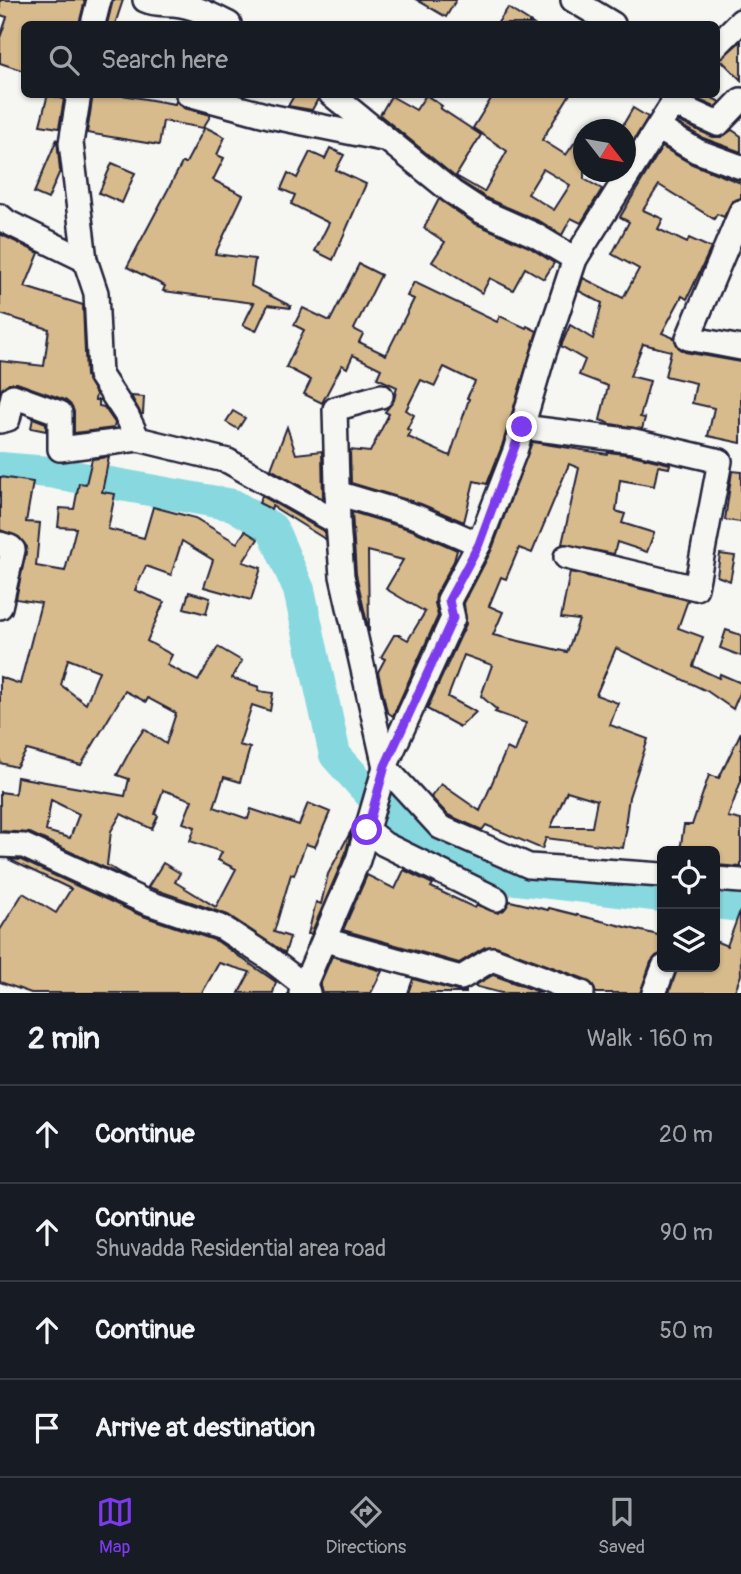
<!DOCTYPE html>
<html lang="en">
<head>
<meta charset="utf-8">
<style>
  :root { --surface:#171b24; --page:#242831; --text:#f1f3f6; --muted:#9ea1a6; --line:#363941; --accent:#7c3aed }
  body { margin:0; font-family:Pangolin,sans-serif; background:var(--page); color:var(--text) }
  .controls { position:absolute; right:21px; bottom:21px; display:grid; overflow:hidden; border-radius:10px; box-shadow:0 2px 5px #0004 }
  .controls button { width:63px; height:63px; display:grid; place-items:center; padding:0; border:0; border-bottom:2px solid var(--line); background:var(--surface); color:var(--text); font:35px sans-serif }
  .compass { position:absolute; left:573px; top:119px; width:63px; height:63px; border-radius:50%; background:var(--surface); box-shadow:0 2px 5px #0004; rotate:121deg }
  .stop { position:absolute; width:21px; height:21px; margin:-16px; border:5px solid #7c3aed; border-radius:50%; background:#fff }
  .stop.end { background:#7c3aed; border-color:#fff; box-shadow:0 2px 7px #0008 }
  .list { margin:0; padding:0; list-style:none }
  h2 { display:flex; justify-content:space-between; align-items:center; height:91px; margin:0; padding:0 28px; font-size:30px }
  h2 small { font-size:23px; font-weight:400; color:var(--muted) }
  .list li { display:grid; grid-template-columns:46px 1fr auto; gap:21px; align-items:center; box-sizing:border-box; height:98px; padding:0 28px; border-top:2px solid var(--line) }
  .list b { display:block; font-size:26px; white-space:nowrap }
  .list p { margin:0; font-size:23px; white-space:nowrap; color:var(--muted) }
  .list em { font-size:23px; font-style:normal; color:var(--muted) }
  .icon { flex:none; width:38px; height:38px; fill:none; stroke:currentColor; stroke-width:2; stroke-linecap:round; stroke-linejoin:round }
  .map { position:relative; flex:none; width:741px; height:993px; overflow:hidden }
  .search { position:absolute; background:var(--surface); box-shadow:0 2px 5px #0004; left:21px; right:21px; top:21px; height:77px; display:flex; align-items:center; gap:18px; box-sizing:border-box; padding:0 24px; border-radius:10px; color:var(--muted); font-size:26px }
  .sheet { height:483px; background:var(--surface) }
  nav { display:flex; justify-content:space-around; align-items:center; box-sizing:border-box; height:98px; border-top:2px solid var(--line); background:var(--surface); font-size:19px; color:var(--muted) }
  nav a { display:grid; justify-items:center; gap:4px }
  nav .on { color:var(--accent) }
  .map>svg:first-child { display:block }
</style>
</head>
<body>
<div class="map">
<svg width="741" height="993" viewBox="0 0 741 993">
  <rect width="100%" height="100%" fill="#f6f6f2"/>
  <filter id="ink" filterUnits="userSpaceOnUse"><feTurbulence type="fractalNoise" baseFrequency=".0143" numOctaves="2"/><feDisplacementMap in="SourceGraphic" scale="14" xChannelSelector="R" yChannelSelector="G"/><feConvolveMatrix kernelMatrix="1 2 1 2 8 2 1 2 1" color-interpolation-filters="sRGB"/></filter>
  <g filter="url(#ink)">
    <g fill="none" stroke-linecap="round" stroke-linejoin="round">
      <g stroke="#87d9df" stroke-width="32">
        <polyline points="0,468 49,472 233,505 272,528 299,590 335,755 407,835 491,876 662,896"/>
        <polyline points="715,903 741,906"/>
      </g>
    </g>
    <g fill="#d8bb8c" stroke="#22223b" stroke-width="2" fill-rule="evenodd">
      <polygon points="0,0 85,0 79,24 24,24 24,71 0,63 0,38 7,17 0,15"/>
      <polygon points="113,0 123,0 115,24 107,24"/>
      <polygon points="417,0 456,0 446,17"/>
      <polygon points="508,8 533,24 497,24"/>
      <polygon points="741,41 741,80 720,59"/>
      <polygon points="48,94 64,99 59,128 40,125"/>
      <polygon points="93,94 117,94 175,104 176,101 184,108 211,115 203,128 163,121 159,145 87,133"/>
      <polygon points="295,94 317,94 318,99 312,110 288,106"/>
      <path d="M494,94H570L542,140L566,155L584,129V179L602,189L581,223L571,218L562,235L541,222L488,199L460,181L380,115L391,96L416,110L426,95L442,106L440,108L481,135L456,176L484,192L507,151L473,128ZM543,169L570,185L554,210L528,194Z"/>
      <polygon points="693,94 705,94 720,102 715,107 692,97"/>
      <polygon points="633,108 648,117 626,153 626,130 620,130"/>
      <polygon points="678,121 713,137 721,137 732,130 741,136 741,152 703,138 677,123"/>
      <polygon points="205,127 225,137 217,155 224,158 213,180 243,195 215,254 255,259 251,286 291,306 291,308 268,305 256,331 243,325 254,303 163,291 165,286 127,267 182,163 186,163"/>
      <polygon points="57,139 60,171 48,199 34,193"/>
      <polygon points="662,147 692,164 741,183 741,198 732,201 724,217 717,214 714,219 659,185 643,210 663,219 658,229 687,243 689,238 711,248 687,299 682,296 662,333 674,338 678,347 685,352 741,362 741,443 708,436 714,408 692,403 696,383 665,376 671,351 643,344 630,376 650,381 640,417 645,418 642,429 611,424 600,420 608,386 579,375 585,360 561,346 570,325 593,339 602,303 579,291 583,278 623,298 639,269 612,254 629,222 620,217"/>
      <polygon points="330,148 344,155 336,170 366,184 333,260 315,251 329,223 291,204 295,195 281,189 288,173 297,178 310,152 325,159"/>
      <polygon points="112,163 135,173 122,203 99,193"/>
      <polygon points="439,199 474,223 529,247 554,263 544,279 525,268 513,290 490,278 482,293 432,262 445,242 424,228"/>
      <polygon points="0,234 39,253 25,287 83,305 86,376 96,394 95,400 99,400 99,406 104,407 115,423 114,428 74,433 74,412 72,406 65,400 17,383 9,383 0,392 0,361 44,366 49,329 0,314"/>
      <path d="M359,264L381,275L354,329L363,334L359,342L386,355L414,299L407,296L414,282L497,322L500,316L526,328L527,326L537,331L502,446L487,484L474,481L464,522L421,504L351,483L350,450L370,452L389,414L385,412L394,400L397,387L377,378L381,369L353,355L347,368L342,365L322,403L304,394L311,380L286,367L304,330L294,325L303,308L330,321ZM444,367L475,382L467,398L469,399L450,456L408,437L411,431L407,429L414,415L406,410L421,380L435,386Z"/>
      <polygon points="131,396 144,397 143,414 141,414"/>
      <polygon points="233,411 245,418 238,429 226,422"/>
      <polygon points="33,418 46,423 46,431 31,428"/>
      <polygon points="287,427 296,454 322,451 323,499 271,469"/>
      <path d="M532,442L607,454L608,452L632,455L670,464L669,468L658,466L654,486L620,480L616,511L625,514L622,523L654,533L647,552L617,542L614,554L562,544L579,468L569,464L532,553L519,548L506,579L501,577L489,606L503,612L493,635L567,652L579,620L561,618L570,572L688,600L678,628L703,637L693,666L719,678L720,674L741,683V690L733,709L707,691L616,648L596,695L618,703L610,725L648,739L629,797L625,826H627L623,848L546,838L542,849L486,825L482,830L448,815L431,797L441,784L480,811L507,748L515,752L526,723L495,712L497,710L481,696L492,665L464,655L448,697L476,712L460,727L427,709L466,624L464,603L492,549ZM567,791L597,800L592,827H551Z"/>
      <path d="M109,457L102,492L115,494L108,529L144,538L153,507L195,518L237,543L245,531L258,539L243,562L261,568L251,600L204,587L213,560L182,541L171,575L146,566L135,590L164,602L147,641L172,655L167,665L198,681L218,647L242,661L232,678L259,687L258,691L273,693L270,711L252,705L239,745L250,748L240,782L224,777L214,807L248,819L251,809L299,825L308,803L330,812L315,847L306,844L294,875L291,874L274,932L290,937L285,953L228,915L148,887L163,863L180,873L175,882L216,907L236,869L218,860L222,852L190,841L195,827L183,823L192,800L163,790L155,814L158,816L152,829L121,814L111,831L107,865L133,881L30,833L0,831V792L15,794L17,777L125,796L129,779L117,775L132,747L144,729L166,744L176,713L148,698L146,702L125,691L81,765L27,750L16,767L0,763V677L20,684L41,603L16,599L27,547L19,537L0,530V477L33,482L26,522L40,523L36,566L65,571L76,528L58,527L60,508L74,509L79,483L86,484L92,459ZM68,659L99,671L86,704L61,685ZM51,800L79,814L70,838L46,831Z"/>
      <polygon points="732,471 741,472 741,522 725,520"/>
      <polygon points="262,496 325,532 325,539 272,506 271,509 259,503"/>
      <polygon points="352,512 412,530 457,550 454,561 436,594 435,603 438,616 393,716 387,712 378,672 385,659 381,657 394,635 399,635 408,640 425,612 386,589 403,560 368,551 369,632 356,574"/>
      <polygon points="720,554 735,556 730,581 717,576"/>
      <polygon points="189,592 210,598 206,614 184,608"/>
      <polygon points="726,630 741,635 741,656 720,648"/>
      <polygon points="741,732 741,781 728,817 741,820 741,867 715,865 715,851 680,851 684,825 692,825 709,775 719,778"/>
      <polygon points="352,829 345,855 311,934 308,934 316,902 321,904 328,874"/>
      <polygon points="8,859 21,860 140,915 217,941 276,982 273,993 239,993 250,972 219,963 202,993 31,993 0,982 0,930 23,893 56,913 71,889"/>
      <polygon points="404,870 433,884 431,887 475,908 477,905 498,913 504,910 510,901 548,910 549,908 662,936 662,953 656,956 651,962 640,993 596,993 593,985 587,980 496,946 485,947 459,963 343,930 367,875 395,889"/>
      <polygon points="740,911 741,975 734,993 669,993 678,967 715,967 715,941 727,946"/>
      <polygon points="332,956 382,971 371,993 322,993 320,984"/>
      <polygon points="493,975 542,993 501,993 474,986"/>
      <polygon points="413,979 457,991 466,991 466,993 408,993"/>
    </g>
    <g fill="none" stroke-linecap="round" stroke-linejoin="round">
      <g stroke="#22223b" stroke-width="28">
        <g id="minor">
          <path d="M145,0C156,5 163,3 174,4C194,6 211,15 229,24"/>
          <polyline points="573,0 613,24"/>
          <polyline points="93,24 99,0"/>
          <polyline points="716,46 741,21"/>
          <polyline points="79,94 71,143 85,260 96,293 100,375 127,416 138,439 228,461 338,523 342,576 385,767 440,827 529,866 662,875"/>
          <polyline points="188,94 269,116 383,139"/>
          <polyline points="331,94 452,192 481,211 535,235 575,259"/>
          <polyline points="672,103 718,124 741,100"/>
          <polyline points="658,128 697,151 741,167"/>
          <polyline points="741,212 688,338 741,348"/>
          <polyline points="0,216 7,222 85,260"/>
          <polyline points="0,421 8,419 13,396 60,413 60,449 138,439"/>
          <polyline points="522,427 634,441 720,461 696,588 566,557"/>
          <polyline points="337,493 417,517 479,544"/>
          <polyline points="338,523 335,409 381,396"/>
          <polyline points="0,544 10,547 13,550 0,607"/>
          <polyline points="367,830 384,844 496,899"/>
          <polyline points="0,845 24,846 146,902 223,928 266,956 306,987 308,993"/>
          <polyline points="715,879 741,881"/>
          <polyline points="325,940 461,978 492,959 582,993"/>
          <polyline points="301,993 358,860 385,767 453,618 449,600 479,544 515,451 542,359 575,259 679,94"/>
          <polyline points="654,993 664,967"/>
        </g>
      </g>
      <use href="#minor" stroke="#f6f6f2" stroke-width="23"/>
    </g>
  </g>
  <g fill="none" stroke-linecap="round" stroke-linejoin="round" filter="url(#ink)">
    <polyline stroke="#7c3aed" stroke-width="9" points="367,830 385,766 453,618 449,600 479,544 522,427"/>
  </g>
</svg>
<div class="controls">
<button><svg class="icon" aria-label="locate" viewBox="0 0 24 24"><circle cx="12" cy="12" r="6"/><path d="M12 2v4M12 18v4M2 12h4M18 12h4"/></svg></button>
<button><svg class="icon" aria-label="layers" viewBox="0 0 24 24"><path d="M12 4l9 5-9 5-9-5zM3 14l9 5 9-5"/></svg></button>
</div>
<svg class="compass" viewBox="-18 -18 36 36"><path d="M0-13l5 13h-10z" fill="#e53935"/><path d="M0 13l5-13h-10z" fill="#9ea1a6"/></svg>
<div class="stop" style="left:367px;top:830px"></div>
<div class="stop end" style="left:522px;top:427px"></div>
<div class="search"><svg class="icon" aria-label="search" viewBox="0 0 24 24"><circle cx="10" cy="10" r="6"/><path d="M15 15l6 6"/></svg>Search here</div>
</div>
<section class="sheet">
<h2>2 min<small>Walk · 160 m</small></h2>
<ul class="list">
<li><svg class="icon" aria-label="ahead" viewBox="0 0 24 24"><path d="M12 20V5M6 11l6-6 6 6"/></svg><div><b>Continue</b></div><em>20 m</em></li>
<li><svg class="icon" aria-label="ahead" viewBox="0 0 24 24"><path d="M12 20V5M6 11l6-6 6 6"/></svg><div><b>Continue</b><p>Shuvadda Residential area road</p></div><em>90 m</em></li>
<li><svg class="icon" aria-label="ahead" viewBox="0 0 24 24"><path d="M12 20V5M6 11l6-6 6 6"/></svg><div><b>Continue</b></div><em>50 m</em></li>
<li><svg class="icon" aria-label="arrive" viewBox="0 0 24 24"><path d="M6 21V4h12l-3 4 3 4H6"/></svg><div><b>Arrive at destination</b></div></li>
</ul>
</section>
<nav>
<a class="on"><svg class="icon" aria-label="map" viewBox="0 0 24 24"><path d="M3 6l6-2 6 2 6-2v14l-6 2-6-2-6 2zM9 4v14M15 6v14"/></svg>Map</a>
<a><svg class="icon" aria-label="directions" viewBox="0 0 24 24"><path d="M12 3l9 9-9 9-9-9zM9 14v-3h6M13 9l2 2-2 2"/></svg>Directions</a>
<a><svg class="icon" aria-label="saved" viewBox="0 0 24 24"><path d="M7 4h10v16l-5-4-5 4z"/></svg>Saved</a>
</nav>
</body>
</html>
